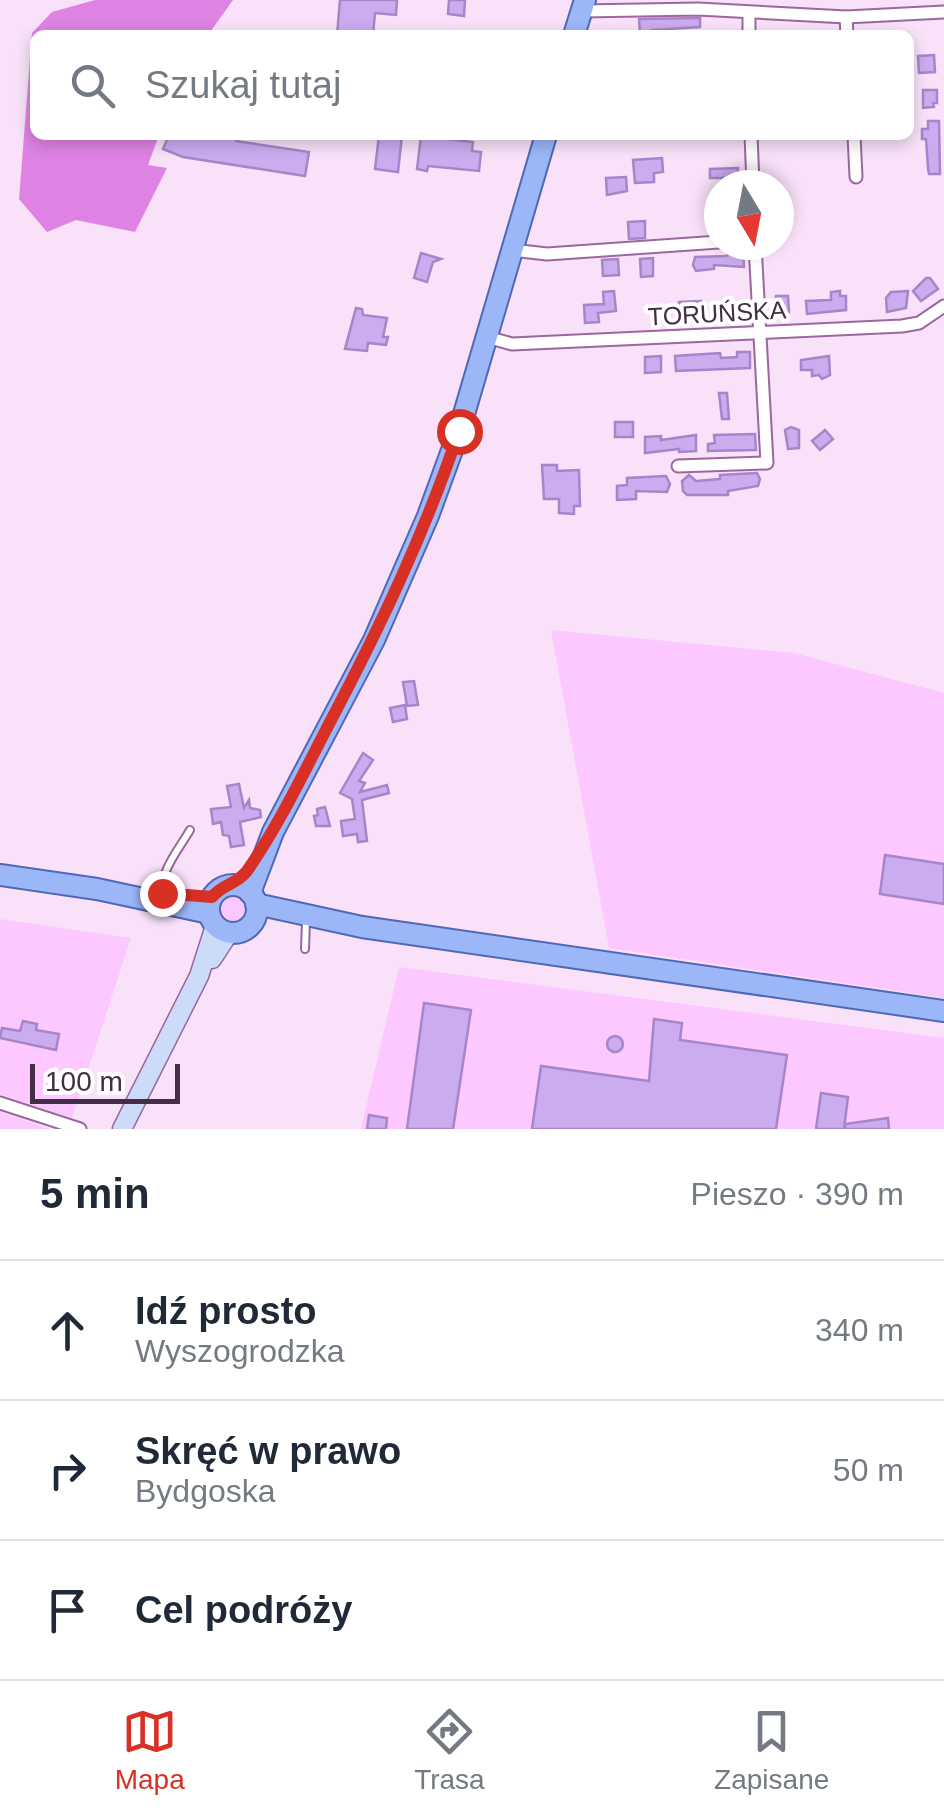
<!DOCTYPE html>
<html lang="pl">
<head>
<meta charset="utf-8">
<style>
  :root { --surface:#fff; --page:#f6f6f7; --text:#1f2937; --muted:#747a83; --line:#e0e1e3; --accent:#d93025 }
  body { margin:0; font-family:Arial,sans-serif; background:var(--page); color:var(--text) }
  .compass { position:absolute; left:704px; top:170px; width:90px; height:90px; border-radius:50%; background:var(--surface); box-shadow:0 5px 15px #0003; rotate:170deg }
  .scale { position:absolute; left:30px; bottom:25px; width:150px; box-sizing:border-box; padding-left:10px; border:5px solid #442d46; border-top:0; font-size:28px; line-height:35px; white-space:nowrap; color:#442d46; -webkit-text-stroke:8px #fff; paint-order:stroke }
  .stop { position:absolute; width:30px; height:30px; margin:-22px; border:8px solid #d93025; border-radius:50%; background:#fff }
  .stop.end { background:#d93025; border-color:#fff; box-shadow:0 2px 10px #0008 }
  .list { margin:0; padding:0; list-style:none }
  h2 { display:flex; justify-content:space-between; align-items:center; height:130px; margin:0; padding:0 40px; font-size:42px }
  h2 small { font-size:32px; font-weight:400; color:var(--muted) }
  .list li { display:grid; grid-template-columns:65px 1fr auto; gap:30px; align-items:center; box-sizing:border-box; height:140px; padding:0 40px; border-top:2px solid var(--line) }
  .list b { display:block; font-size:38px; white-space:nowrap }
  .list p { margin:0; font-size:32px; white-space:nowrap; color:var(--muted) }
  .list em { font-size:32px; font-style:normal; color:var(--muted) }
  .icon { flex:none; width:55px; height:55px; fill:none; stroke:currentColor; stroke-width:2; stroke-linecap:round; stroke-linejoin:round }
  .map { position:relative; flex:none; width:944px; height:1129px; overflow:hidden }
  .search { position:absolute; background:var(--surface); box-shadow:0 5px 15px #0003; left:30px; right:30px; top:30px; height:110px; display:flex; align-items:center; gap:25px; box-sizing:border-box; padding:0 35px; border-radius:15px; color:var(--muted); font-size:38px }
  .sheet { height:550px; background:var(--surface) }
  nav { display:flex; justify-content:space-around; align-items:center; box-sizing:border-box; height:140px; border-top:2px solid var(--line); background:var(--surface); font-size:28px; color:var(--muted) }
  nav a { display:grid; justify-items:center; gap:5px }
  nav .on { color:var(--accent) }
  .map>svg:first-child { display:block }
</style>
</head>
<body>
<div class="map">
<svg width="944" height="1129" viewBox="0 0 944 1129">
  <rect width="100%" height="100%" fill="#f8e1f9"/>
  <g fill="#fcc8ff">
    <polygon points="551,630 794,653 944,693 944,998 609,948"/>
    <polygon points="0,919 131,938 72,1118 0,1094"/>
    <polygon points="399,967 944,1038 944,1129 361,1129"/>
    <polygon points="0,1112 49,1129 0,1129"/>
  </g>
  <circle fill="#fcc7fe" cx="233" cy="910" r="16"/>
  <polygon fill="#de83e3" points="95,0 233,0 208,35 35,35 35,135 159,135 148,165 167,168 135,232 76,220 47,232 19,199 32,33 52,12"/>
  <g fill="#caacef" stroke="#a586ca" stroke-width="2.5">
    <polygon points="340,0 397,0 396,15 375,13 373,35 337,35"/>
    <polygon points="449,0 465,0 464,16 448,14"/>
    <polygon points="700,18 700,27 652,30 652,35 640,35 639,19"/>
    <polygon points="934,55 935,72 919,73 918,56"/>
    <polygon points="923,90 937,90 937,103 933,103 934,107 923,108"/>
    <polygon points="928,121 939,121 940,174 929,174 928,168 926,139 922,139 922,129 928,129"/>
    <polygon points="169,135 221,138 221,135 237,135 236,141 309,152 305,176 183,157 163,149"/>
    <polygon points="379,135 402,135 398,172 375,169"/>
    <polygon points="421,136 473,142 472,151 481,152 479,171 428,166 427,171 417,169"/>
    <polygon points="662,158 663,172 654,173 654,182 635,183 633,160"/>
    <polygon points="738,168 738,178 710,178 710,169"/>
    <polygon points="626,177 627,191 607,195 606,178"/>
    <polygon points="645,221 645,238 629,239 628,222"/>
    <polygon points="743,251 744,267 714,265 714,269 696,271 693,265 695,257 726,256 731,252"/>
    <polygon points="421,253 441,259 433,262 427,282 414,278"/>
    <polygon points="653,258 653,276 641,277 640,259"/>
    <polygon points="618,259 619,275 603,276 602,260"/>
    <polygon points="926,278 930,278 938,289 921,301 913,291"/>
    <polygon points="614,291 616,311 598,313 599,322 585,323 584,305 604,304 603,292"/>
    <polygon points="840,291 840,296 846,296 846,310 807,314 806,301 831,300 831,292"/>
    <polygon points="908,291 906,308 887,312 886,298 891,292"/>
    <polygon points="776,296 788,296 789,312 782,312 782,316 774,316"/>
    <polygon points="701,301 702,320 680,321 679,302"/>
    <polygon points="356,308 362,309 363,315 387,318 383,337 388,337 386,345 368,343 367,351 345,349"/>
    <polygon points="737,352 750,352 750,368 676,371 675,356 720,353 721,358 737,357"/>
    <polygon points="661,356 661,372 645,373 645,357"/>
    <polygon points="829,356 830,375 822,379 819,375 812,376 812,370 801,370 801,360"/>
    <polygon points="719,393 727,393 729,419 722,419"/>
    <rect x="615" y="422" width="18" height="15"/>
    <polygon points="791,427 799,430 799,448 788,449 785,430"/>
    <polygon points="825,430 833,439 820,450 812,441"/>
    <polygon points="755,434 756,450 708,451 708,444 715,443 714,435"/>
    <polygon points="696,435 696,451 679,452 679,449 645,453 645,437 661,436 661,440"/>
    <polygon points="542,465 557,465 557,471 579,470 580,506 574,506 574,514 559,513 559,499 544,499"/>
    <polygon points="757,473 760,479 758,486 728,491 728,495 687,495 683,491 682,481 689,475 696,481 720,479 720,475"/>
    <polygon points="666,476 670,484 667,492 636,491 636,499 617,500 617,486 627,485 627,478"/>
    <polygon points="414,681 418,705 407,706 403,682"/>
    <polygon points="405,705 407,719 393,722 390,708"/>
    <polygon points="363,753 373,760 359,781 365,783 360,792 387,785 389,793 362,800 367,841 358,842 357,834 343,836 341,821 355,819 352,799 340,793"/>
    <polygon points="239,784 244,808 249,800 250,808 260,810 261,817 240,822 244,845 231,847 229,836 223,835 221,822 213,824 211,809 231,807 227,786"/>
    <polygon points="325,807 330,826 316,826 314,816 318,815 317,809"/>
    <polygon points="885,855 944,864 944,904 880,894"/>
    <polygon points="424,1003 471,1010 453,1129 407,1129"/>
    <polygon points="654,1019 682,1023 680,1040 787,1055 776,1129 532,1129 541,1066 649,1081"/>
    <polygon points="23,1021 37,1024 36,1030 59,1034 56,1050 0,1038 2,1028 20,1031"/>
    <circle cx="615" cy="1044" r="8"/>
    <polygon points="821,1093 848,1097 844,1129 816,1129"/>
    <polygon points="369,1115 387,1118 386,1129 367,1129"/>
    <polygon points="888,1118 889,1129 845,1129 845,1124"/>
  </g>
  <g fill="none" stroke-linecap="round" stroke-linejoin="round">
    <g stroke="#9c669f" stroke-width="10">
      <g id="lane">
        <path d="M165,900C155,876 178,851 190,830"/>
        <polyline points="305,949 306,921"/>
      </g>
    </g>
    <g stroke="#9c669f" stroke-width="15">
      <g id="street">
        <polyline points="582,11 698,9 846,17 944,12"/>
        <polyline points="749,13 749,35"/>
        <polyline points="846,17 847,35"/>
        <polyline points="751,135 753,185"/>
        <polyline points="854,135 856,177"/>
        <polyline points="512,250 547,254 719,242"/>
        <polyline points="487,337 512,344 902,326 919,323 944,306"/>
        <polyline points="678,466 767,463 755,245"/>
        <polyline points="0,1103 80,1129"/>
      </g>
    </g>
    <g stroke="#9c669f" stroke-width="21">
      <g id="secondary">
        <polyline points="212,959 229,933"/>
        <polyline points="122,1129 199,976 215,926"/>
      </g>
    </g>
    <g stroke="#5268b6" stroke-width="24">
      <g id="primary">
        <polyline points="574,35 585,0"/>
        <polyline points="0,875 97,889 209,913"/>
        <circle cx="233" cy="909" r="24"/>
        <polyline points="250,893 273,832 374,640 428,516 459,431 546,135"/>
        <polyline points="256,904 362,927 944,1011"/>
      </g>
    </g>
    <use href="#lane" stroke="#fff" stroke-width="6"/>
    <use href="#street" stroke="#fff" stroke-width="11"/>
    <use href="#secondary" stroke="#cddbfb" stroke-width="18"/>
    <use href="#primary" stroke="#9bb7f8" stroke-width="20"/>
  </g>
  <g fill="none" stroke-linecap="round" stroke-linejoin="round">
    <path stroke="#d93025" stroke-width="12" d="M162,893L212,897C223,884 236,885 247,871C279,825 303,774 329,724C379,629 425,533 459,431"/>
  </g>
  <g text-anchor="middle" stroke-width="8" stroke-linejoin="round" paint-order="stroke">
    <g font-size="25" fill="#442d46" stroke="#fff">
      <text transform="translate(717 313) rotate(-3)" y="9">TORUŃSKA</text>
    </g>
  </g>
</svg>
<svg class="compass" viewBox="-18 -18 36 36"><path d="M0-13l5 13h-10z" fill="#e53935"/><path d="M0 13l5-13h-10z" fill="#747a83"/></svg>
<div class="scale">100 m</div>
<div class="stop" style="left:459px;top:431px"></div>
<div class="stop end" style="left:162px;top:893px"></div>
<div class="search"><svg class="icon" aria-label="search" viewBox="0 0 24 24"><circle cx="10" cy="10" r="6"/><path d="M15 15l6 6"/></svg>Szukaj tutaj</div>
</div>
<section class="sheet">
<h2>5 min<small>Pieszo · 390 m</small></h2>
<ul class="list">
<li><svg class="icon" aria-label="ahead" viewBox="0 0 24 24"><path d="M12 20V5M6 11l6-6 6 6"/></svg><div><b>Idź prosto</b><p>Wyszogrodzka</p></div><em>340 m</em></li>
<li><svg class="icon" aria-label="right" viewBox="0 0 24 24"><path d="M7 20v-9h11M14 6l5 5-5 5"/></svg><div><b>Skręć w prawo</b><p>Bydgoska</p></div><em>50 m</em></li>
<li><svg class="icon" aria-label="arrive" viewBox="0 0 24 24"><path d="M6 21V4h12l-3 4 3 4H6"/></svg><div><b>Cel podróży</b></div></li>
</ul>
</section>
<nav>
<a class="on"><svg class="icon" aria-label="map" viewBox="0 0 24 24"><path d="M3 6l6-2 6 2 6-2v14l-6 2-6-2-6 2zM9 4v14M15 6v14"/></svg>Mapa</a>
<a><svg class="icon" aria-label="directions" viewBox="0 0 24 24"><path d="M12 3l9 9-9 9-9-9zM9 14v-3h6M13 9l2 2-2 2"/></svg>Trasa</a>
<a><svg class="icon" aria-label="saved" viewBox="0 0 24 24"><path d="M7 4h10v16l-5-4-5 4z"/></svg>Zapisane</a>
</nav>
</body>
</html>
